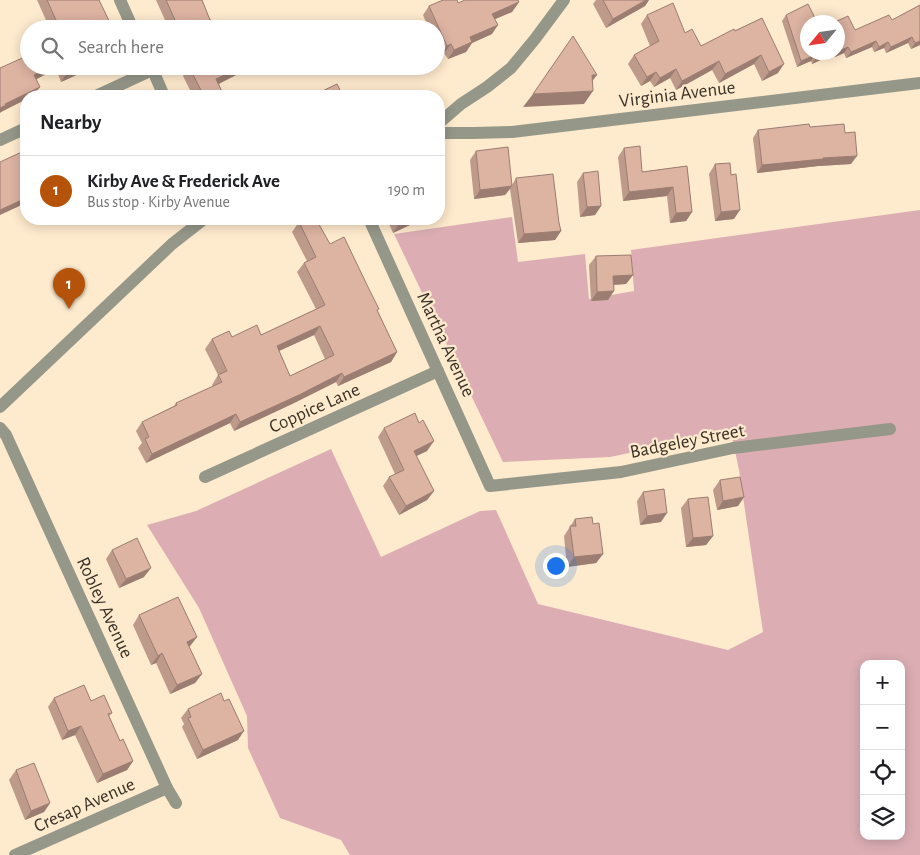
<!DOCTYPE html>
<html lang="en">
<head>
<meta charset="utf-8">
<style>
  :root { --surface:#fff; --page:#f2f2f2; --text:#202124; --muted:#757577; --line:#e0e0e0; --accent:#b45309 }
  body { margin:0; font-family:"Alegreya Sans",sans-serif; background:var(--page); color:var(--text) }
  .controls { position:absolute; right:15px; bottom:15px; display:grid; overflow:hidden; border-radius:10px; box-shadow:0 2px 12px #0003 }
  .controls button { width:45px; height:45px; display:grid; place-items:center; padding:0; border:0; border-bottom:1px solid var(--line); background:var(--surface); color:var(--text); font:25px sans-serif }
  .compass { position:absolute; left:800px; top:15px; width:45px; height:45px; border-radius:50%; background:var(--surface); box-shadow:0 2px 12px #0003; rotate:241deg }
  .you { position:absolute; left:555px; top:565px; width:18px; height:18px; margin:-12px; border:4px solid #fff; border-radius:50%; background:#1a73e8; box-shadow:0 0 0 8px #1a73e833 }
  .badge { display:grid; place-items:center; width:32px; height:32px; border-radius:50%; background:var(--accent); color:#fff; font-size:16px; font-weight:700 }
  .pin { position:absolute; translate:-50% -41px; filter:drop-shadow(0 1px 2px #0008) }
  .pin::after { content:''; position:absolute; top:26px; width:18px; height:15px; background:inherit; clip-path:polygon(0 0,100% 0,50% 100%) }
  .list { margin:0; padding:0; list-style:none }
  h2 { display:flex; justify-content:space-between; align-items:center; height:65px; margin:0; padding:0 20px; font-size:21px }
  h2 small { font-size:16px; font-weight:400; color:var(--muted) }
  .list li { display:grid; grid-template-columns:32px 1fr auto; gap:15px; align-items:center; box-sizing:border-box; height:70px; padding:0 20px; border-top:1px solid var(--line) }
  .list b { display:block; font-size:19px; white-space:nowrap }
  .list p { margin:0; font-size:16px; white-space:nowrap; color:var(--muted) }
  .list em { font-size:16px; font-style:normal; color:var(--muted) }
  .icon { flex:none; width:28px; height:28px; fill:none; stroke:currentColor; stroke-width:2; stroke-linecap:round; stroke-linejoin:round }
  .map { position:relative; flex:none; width:920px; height:855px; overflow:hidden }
  .search { position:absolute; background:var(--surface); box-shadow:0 2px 12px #0003; left:20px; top:20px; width:425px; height:55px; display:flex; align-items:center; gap:12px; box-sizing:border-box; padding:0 18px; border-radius:28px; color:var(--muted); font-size:19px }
  .panel { position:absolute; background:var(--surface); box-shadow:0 2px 12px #0003; left:20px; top:90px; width:425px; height:135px; border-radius:20px }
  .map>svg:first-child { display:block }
</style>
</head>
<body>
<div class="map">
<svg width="920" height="855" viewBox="0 0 920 855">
  <rect width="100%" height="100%" fill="#feeacd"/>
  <path fill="#dcaeb4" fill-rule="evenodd" d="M920,210V855H350L341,840L280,818L248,748L247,716L199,608L147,525L196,511L331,449L381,557L480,511L496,510L538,604L728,650L763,632L739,470L731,432L610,457L503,462L394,234L512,217L518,262L585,254L589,299L634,291L631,250ZM864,664H901V836H864Z"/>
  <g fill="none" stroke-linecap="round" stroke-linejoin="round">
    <g stroke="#959789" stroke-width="12">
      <polyline points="120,0 133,29"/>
      <polyline points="151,66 164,96"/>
      <polyline points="96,96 152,70"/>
      <polyline points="439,123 461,104 487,87 511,68 535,39 564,0"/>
      <polyline points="439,133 474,133 512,132 920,83"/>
      <polyline points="0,140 26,128"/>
      <polyline points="369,219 490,486 621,472 733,448 890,429"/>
      <polyline points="0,407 172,244 204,219"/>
      <polyline points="0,428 6,435 167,788 176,803"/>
      <polyline points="205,477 438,371"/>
      <polyline points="15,855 167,788"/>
    </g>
  </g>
  <g fill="#be9a8b" fill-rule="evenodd">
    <polygon points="37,0 99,0 113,29 50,29"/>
    <polygon points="156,0 202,0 210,20 216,29 169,29"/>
    <polygon points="596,0 649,0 645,6 606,28 593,4"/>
    <polygon points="519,2 512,12 495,19 492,34 472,43 466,52 448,59 444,53 441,55 436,45 436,29 429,29 423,15 429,6 458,3"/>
    <polygon points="920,5 920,45 911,49 908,43 886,53 884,48 874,52 872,47 846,58 844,53 835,57 833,54 812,64 811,61 797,67 782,21 786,15 808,52 838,52 838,22 855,30 892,20"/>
    <polygon points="647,15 685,33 701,46 762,18 778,73 762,81 754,64 719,83 712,70 676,90 670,78 654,87 650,81 641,86 628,64 634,55 650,46 641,24"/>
    <polygon points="29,66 96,66 61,82 56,69 36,79 33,96 1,112 0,113 0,68"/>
    <polygon points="185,66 244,66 238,74 219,84 224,96 193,96 183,76 187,70"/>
    <polygon points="810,127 845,133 851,164 819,166 818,166 757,173 753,138 758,130"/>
    <polygon points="624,148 642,172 687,166 692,212 686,221 670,223 667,196 623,201 618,157"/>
    <polygon points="476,151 512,185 516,178 559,223 561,231 555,240 518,243 510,189 505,195 474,199 470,160"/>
    <polygon points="715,164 734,219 715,221 709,174"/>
    <polygon points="583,173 601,206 595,215 580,217 577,182"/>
    <polygon points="387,219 418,219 414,223 393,233"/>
    <path d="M299,222L330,244L377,310L397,352L391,362L338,386L336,382L292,404L234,431L230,423L146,463L138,448L142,443L136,431L142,422L174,406L176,403L213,387L212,385L218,375L205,349L212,339L232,337L261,335L316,309L297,272L304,263L307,261L292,232ZM314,335L325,359L290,376L279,351Z"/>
    <polygon points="596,256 633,275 626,284 614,285 608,300 591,301 589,265"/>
    <polygon points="384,428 427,451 416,456 434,491 427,500 399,515 383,486 389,477 395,474 378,437"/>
    <polygon points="720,480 744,497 738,506 717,510 713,490"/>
    <polygon points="643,492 661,522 640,525 637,501"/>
    <polygon points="688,499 713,536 706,545 686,547 681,508"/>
    <polygon points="575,519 593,524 603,554 596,563 567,567 564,536"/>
    <polygon points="112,550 144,577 119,588 106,559"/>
    <polygon points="139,615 197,637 190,646 189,647 202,674 195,683 170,694 156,663 151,665 133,625"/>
    <polygon points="54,698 91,701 112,713 109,716 120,741 133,761 127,770 97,783 75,735 62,740 48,707"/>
    <polygon points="224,701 238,740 197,759 182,727 184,724 181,718 188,709"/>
    <polygon points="16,770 50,803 44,812 25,820 9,780"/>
  </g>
  <g fill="#9b7d71">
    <polygon points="646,0 649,0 645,6 606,28 613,19"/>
    <polygon points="519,2 512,12 486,23 492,14"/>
    <polygon points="498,25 492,34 472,43 466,52 448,59 454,50 470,37"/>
    <polygon points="912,37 908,43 886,53 891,47"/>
    <polygon points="876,41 872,47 846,58 851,52"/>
    <polygon points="920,41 920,45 911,49 915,43"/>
    <polygon points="888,42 884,48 874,52 879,47"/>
    <polygon points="451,44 444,53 441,55 447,46"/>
    <polygon points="848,47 844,53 835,57 839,51"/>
    <polygon points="828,52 834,52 833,54 812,64 816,58"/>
    <polygon points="761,55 754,64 719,83 725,74"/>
    <polygon points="815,55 811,61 797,67 801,61"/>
    <polygon points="719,61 712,70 676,90 682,81"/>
    <polygon points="784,64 778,73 762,81 769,72"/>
    <polygon points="51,66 58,66 56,69 27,84 34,75"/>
    <polygon points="83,66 96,66 61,82 67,73"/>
    <polygon points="243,66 244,66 238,74 210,88 216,79"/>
    <polygon points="676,69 670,78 654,87 660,78"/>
    <polygon points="656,72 650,81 641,86 647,77"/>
    <polygon points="592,75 597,75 587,88"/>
    <polygon points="40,87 33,96 26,96 26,99 1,112 0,113 0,108 5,104"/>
    <polygon points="593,91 584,104 523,107 533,94"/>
    <polygon points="857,156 851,164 819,166 818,166 757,173 762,165 823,158"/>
    <polygon points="512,186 505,195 474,199 480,190"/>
    <polygon points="673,187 667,196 623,201 629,192"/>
    <polygon points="26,198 26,203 0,215 0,210"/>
    <polygon points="601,206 595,215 580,217 587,207"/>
    <polygon points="740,210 734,219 715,221 721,212"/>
    <polygon points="692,212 686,221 670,223 676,213"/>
    <polygon points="412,219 418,219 414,223 393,233 399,224"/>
    <polygon points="561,231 555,240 518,243 524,234"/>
    <polygon points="633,275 626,284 607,285 613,276"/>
    <polygon points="614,291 608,300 591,301 597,292"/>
    <polygon points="320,326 314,335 270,355 277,346"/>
    <polygon points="397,352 391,362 338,386 344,377"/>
    <polygon points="342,373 336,382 292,404 234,431 240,422"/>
    <polygon points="236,414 230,423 146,463 152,454"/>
    <polygon points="434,441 427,451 408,460 414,451"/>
    <polygon points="434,491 427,500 399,515 406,506"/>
    <polygon points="744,497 738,506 717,510 723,501"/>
    <polygon points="667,513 661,522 640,525 647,516"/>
    <polygon points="713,536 706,545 686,547 693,538"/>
    <polygon points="603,554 596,563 567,567 574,557"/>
    <polygon points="151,568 144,577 119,588 126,579"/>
    <polygon points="197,637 190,646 180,651 187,642"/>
    <polygon points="162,653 156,663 151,665 158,656"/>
    <polygon points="202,674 195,683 170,694 177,685"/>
    <polygon points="81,726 75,735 62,740 68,731"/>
    <polygon points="244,731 238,740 197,759 203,750"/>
    <polygon points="133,761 127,770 97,783 103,774"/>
    <polygon points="50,803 44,812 25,820 31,811"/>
  </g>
  <g fill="#ddb3a2" stroke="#9b7d71" fill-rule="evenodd">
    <polygon points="47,0 99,0 113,29 60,29"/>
    <polygon points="166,0 202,0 210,20 211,20 216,29 179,29"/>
    <polygon points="443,0 457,0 458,3 465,0 518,0 519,2 492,14 498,25 470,37 472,42 454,50 451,44 447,46 429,6"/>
    <polygon points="603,0 646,0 613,19"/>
    <polygon points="673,3 685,33 692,29 701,46 734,29 735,31 762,18 784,64 769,72 761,55 725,74 719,61 682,81 676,69 660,78 656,72 647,77 634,55 659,41 647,15"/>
    <polygon points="808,4 817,22 808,22 808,52 828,52 816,58 815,55 801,61 786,15"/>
    <polygon points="920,5 920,41 915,43 912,37 891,47 888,42 879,47 876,41 851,52 848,47 839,51 838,48 838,22 835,22 848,16 855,30 889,15 892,20"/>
    <polygon points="573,36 597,75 592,75 593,91 533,94"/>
    <polygon points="29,55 29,66 51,66 34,75 40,87 5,104 6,105 0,108 0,68"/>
    <polygon points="64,66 83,66 67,73"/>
    <polygon points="192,66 243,66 216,79 224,96 204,96 189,67"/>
    <polygon points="337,84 343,96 312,96"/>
    <polygon points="142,92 144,96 132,96"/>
    <polygon points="301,92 303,96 292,96"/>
    <polygon points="809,124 810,127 844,124 845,133 855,132 857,156 823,158 823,159 762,165 758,130"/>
    <polygon points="640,146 642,172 687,166 692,212 676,213 673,187 629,192 624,148"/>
    <polygon points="508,147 512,186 480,190 476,151"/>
    <polygon points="26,150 26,198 0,210 0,162"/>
    <polygon points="730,163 731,175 736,174 740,210 721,212 715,164"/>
    <polygon points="598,171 601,206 587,207 583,173"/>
    <polygon points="553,174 559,223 561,231 524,234 516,178"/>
    <path d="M306,219H316L330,244L344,237L368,287L379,309L377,310L397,352L344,377L342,373L299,395L240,422L236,414L152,454L145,439L149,437L142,422L177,405L176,403L222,382L218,375L227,371L212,339L229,331L232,337L257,325L261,335L325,305L304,263L316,257L299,222ZM320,326L334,355L290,376L277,346Z"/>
    <polygon points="397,219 412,219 399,224"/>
    <polygon points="631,255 633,275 613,276 614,291 597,292 596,256"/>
    <polygon points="415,413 419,423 423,420 434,441 414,451 434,491 406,506 389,477 404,470 384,428"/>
    <polygon points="740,477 744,497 723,501 720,480"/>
    <polygon points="664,489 667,513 647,516 643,492"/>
    <polygon points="708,497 713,536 693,538 688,499"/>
    <polygon points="592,517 593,524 599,523 603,554 574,557 570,526 576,526 575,519"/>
    <polygon points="137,538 151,568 126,579 112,550"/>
    <polygon points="178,597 197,637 187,642 202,674 177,685 162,653 158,656 139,615"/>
    <polygon points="84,685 91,701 104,695 112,713 108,714 120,741 123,739 133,761 103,774 81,726 68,731 54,698"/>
    <polygon points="221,693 224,701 229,699 244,731 203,750 188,718 191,717 188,709"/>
    <polygon points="34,763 50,803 31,811 16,770"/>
  </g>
  <g text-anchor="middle" stroke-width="4.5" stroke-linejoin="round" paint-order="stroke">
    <g font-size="19" fill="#393126" stroke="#feeacd">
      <text transform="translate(677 93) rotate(-7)" y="7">Virginia Avenue</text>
      <text transform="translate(447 344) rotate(65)" y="7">Martha Avenue</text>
      <text transform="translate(314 407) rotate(-24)" y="7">Coppice Lane</text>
      <text transform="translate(687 440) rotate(-11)" y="7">Badgeley Street</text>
      <text transform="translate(106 607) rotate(65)" y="7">Robley Avenue</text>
      <text transform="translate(84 804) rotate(-24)" y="7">Cresap Avenue</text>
    </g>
  </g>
</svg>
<div class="controls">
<button>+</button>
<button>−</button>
<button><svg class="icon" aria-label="locate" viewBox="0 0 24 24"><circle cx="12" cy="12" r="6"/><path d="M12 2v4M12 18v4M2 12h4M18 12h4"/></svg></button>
<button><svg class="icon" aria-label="layers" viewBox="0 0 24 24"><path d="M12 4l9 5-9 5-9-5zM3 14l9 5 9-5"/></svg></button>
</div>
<svg class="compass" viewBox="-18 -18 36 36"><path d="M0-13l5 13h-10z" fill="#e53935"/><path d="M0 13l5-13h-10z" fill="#757577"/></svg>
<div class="you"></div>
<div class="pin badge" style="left:69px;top:309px">1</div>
<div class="search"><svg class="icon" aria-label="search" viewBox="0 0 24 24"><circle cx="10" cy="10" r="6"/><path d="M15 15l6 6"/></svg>Search here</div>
<section class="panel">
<h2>Nearby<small></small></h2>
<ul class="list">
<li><span class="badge">1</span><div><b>Kirby Ave &amp; Frederick Ave</b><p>Bus stop · Kirby Avenue</p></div><em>190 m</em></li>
</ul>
</section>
</div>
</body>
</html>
